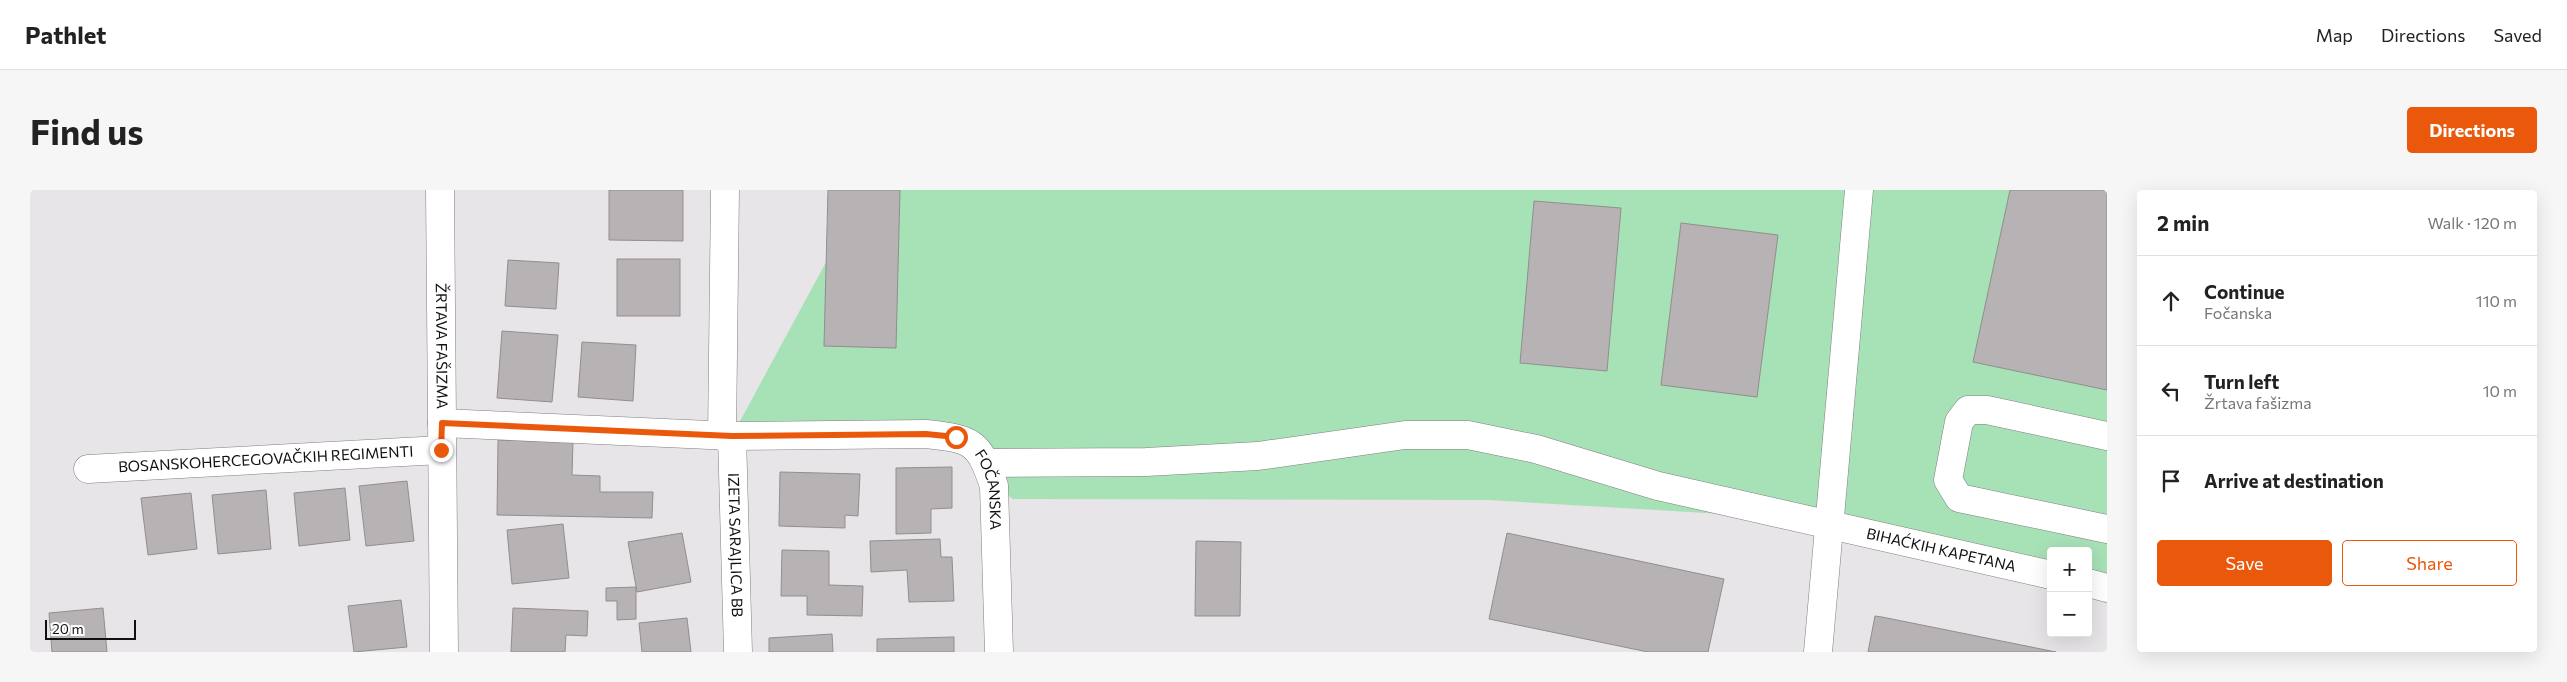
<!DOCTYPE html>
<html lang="en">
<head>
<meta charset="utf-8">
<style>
  :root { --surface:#fff; --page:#f6f6f6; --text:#222; --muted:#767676; --line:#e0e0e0; --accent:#ea580c }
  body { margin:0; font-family:Commissioner,sans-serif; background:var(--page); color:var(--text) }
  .controls { position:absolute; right:15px; bottom:15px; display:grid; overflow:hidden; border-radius:5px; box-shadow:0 5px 20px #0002 }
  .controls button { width:45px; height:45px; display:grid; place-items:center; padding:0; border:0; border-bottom:1px solid var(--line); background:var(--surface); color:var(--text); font:25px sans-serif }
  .scale { position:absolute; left:15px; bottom:12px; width:91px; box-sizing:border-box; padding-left:5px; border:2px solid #121112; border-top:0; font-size:14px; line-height:18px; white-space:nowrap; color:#121112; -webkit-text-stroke:4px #fff; paint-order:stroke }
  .stop { position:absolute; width:15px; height:15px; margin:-11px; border:4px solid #ea580c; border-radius:50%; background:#fff }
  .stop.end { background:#ea580c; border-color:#fff; box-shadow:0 1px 5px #0008 }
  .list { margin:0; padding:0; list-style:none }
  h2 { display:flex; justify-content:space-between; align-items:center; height:65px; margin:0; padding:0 20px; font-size:21px }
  h2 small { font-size:16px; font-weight:400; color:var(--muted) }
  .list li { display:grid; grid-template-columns:32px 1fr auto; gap:15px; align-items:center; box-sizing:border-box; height:90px; padding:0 20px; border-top:1px solid var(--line) }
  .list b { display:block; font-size:19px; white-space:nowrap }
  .list p { margin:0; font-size:16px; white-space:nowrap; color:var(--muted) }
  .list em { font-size:16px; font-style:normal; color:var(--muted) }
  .actions { display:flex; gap:10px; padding:15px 20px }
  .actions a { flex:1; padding:11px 0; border:1px solid var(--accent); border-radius:5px; text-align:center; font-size:18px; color:var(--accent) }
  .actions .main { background:var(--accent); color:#fff }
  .icon { flex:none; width:28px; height:28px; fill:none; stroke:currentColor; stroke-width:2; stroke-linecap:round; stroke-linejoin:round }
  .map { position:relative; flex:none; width:2077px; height:462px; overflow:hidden; border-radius:5px }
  header { display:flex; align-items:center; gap:30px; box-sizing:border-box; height:70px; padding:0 25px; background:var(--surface); border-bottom:1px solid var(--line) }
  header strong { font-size:24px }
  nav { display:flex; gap:28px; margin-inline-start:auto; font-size:18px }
  .intro { display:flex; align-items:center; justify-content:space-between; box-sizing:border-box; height:120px; padding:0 30px }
  h1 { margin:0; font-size:35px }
  .button { padding:12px 22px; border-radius:5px; background:var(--accent); color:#fff; font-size:18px; font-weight:700 }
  main { display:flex; gap:30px; padding:0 30px }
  aside { flex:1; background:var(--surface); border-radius:5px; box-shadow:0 5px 20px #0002 }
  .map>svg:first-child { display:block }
</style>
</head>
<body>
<header>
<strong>Pathlet</strong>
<nav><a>Map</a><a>Directions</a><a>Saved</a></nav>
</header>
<div class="intro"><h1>Find us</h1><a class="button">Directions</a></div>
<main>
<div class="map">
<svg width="2077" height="462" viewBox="0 0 2077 462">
  <rect width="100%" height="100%" fill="#e8e5e9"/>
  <polygon fill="#a7e1b6" points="835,0 2077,0 2077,398 2058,393 2058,361 2021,361 2021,385 1743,327 1458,310 983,309 964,296 947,257 702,246"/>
  <g fill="#b7b2b4" stroke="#928d8f">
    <polygon points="579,0 653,0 653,51 579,50"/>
    <polygon points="798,0 870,0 866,158 794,156"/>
    <polygon points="1980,0 2077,0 2077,200 1943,172"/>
    <polygon points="1504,11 1591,18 1577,181 1490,173"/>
    <polygon points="1651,33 1748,45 1727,207 1631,195"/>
    <rect x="587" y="69" width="63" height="57"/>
    <polygon points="478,70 529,73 526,119 475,116"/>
    <polygon points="472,141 528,145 522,212 467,208"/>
    <polygon points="552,152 606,155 603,211 548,207"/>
    <polygon points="468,250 543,252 542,285 570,286 570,302 623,302 622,328 467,325"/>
    <polygon points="922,277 922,318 901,319 901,343 866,344 866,278"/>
    <polygon points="750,282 830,284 828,326 815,325 815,338 749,336"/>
    <polygon points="377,291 384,351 336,356 329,296"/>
    <polygon points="315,298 320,350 269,356 264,303"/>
    <polygon points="236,300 241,359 188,364 182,305"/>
    <polygon points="161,303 167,359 118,365 111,308"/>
    <polygon points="533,334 539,388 482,394 477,340"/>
    <polygon points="652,343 661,392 607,402 598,352"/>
    <polygon points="1477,343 1694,389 1678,462 1618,462 1459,429"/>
    <polygon points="910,349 911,367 922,367 924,411 879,412 877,380 841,382 840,351"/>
    <polygon points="1166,351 1211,352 1210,426 1165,426"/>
    <polygon points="752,360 799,361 799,395 833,396 832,426 777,425 777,406 751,406"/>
    <polygon points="606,397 606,429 587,430 587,411 576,411 576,398"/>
    <polygon points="371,410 377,457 324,462 318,416"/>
    <polygon points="73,418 77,462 22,462 19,423"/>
    <polygon points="483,418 558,421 557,446 536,445 535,462 481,462"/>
    <polygon points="1845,426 1852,427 2026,462 1838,462"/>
    <polygon points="657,428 661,462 612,462 609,433"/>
    <polygon points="802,444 803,462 739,462 739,448"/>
    <polygon points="924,447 924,462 847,462 847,449"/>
  </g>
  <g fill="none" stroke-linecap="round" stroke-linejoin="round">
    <g stroke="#817e82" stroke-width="29">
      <g id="minor">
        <path id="s1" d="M410,0L414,462"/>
        <path id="s2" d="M412,233L702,246L896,244C942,249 949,251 964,296L969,462"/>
        <polyline points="692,246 695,0"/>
        <path id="s3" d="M702,246L708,462"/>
        <polyline points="2077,246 1957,220 1938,220 1929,232 1918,290 1929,308 2077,339"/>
        <path id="s4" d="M956,273L1116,272L1228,266L1375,245H1438L1506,259L1628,296L2021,385"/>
        <path id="s5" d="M58,279L411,260"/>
        <polyline points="2058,393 2077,398"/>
        <polyline points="1788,462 1829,0"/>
      </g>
    </g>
    <use href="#minor" stroke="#fff" stroke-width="28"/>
  </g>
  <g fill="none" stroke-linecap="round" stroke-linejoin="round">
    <polyline stroke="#ea580c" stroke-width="6" points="411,260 412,233 702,246 896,244 926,247"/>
  </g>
  <g text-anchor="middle" stroke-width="4.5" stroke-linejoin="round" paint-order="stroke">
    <g font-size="15" fill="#121112" stroke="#fff">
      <text dy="5" stroke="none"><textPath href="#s1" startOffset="156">ŽRTAVA FAŠIZMA</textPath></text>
      <text dy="5" stroke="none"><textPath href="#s5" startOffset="178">BOSANSKOHERCEGOVAČKIH REGIMENTI</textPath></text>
      <text dy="5" stroke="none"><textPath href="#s2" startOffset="582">FOČANSKA</textPath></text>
      <text dy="5" stroke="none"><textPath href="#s3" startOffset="109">IZETA SARAJLICA BB</textPath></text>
      <text dy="5" stroke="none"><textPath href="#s4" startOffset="971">BIHAĆKIH KAPETANA</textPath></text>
    </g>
  </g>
</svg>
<div class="controls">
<button>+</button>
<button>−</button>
</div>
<div class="scale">20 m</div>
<div class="stop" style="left:926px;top:247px"></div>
<div class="stop end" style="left:411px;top:260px"></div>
</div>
<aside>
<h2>2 min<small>Walk · 120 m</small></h2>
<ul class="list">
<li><svg class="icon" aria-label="ahead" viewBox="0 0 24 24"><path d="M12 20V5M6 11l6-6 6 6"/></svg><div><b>Continue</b><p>Fočanska</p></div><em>110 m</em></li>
<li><svg class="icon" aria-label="left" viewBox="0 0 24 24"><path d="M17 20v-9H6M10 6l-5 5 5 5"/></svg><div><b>Turn left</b><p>Žrtava fašizma</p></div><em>10 m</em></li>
<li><svg class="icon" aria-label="arrive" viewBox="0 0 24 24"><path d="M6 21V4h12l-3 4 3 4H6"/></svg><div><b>Arrive at destination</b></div></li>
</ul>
<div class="actions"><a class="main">Save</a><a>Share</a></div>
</aside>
</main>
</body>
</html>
